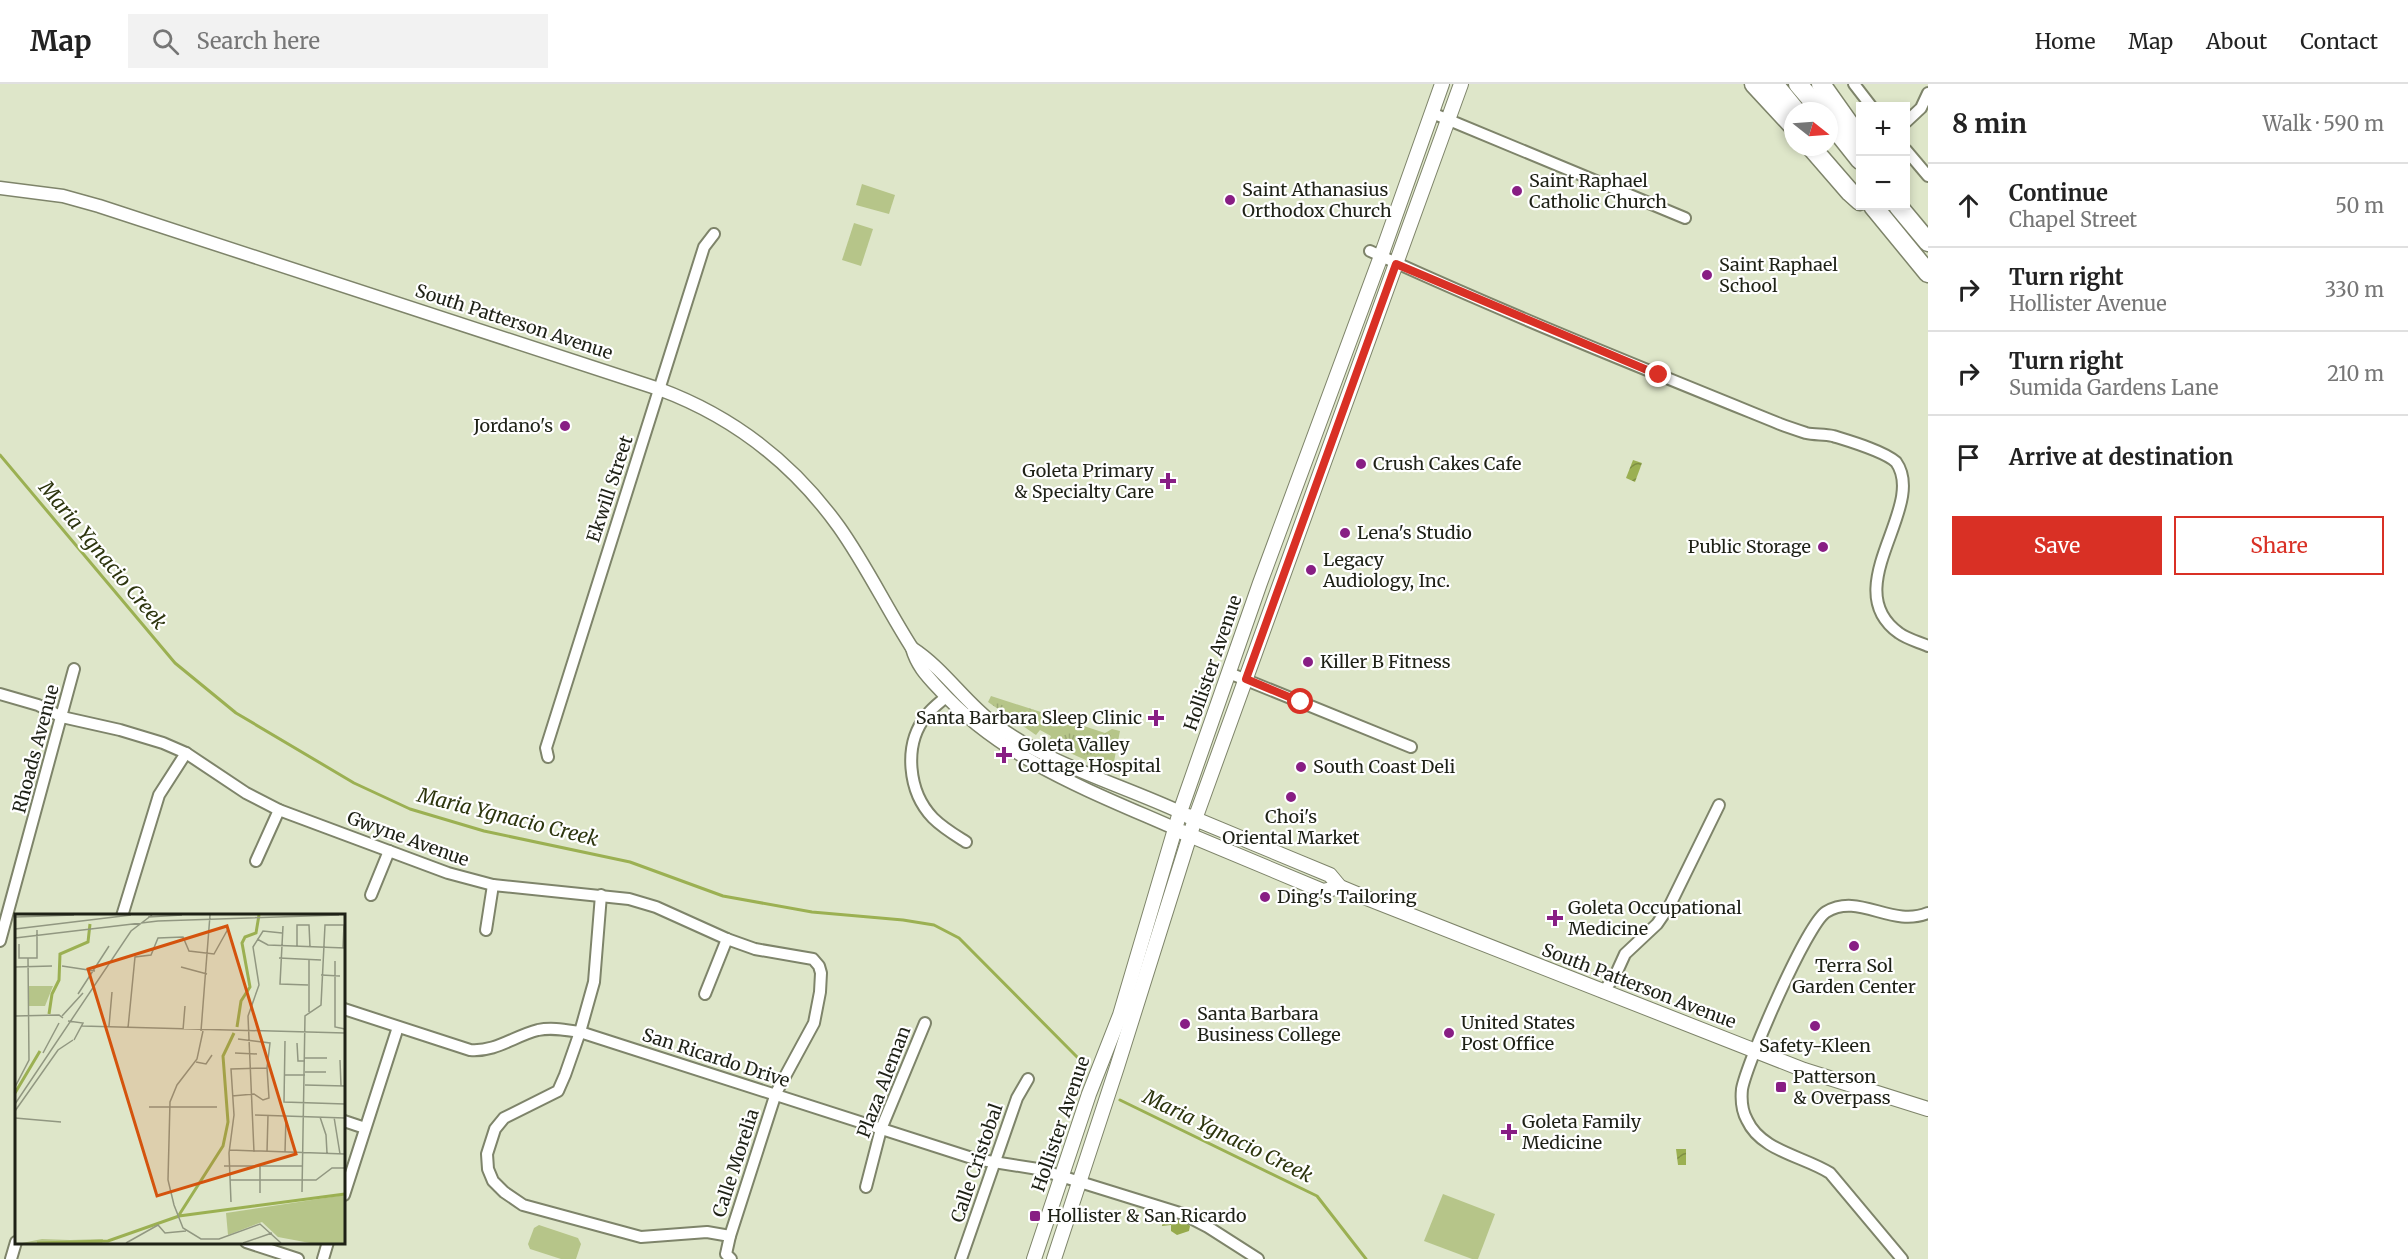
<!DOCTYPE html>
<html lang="en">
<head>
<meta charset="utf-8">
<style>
  :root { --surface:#fff; --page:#f2f2f2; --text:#222; --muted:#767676; --line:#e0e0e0; --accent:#d93025 }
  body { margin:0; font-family:Merriweather,serif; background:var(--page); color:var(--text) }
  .controls { position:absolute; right:18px; top:18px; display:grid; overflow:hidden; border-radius:0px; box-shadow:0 3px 9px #0003 }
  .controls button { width:54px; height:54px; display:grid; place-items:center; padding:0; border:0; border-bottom:2px solid var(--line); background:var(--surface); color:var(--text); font:30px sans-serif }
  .compass { position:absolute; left:1784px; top:18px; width:54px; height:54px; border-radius:50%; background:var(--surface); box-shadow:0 3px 9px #0003; rotate:107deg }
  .stop { position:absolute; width:18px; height:18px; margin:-14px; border:4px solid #d93025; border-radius:50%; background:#fff }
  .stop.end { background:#d93025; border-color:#fff; box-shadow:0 2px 6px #0008 }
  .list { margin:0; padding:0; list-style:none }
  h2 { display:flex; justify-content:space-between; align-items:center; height:78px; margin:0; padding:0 24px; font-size:26px }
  h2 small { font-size:20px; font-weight:400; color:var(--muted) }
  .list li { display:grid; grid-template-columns:39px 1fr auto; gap:18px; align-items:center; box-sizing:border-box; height:84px; padding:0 24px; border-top:2px solid var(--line) }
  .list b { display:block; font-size:22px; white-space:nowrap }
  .list p { margin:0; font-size:20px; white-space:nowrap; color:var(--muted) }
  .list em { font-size:20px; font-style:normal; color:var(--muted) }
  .actions { display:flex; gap:12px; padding:18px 24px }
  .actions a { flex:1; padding:14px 0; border:2px solid var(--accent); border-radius:0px; text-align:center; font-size:21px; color:var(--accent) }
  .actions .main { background:var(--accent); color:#fff }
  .icon { flex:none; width:33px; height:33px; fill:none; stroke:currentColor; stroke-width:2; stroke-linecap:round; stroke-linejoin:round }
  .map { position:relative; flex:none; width:1928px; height:1175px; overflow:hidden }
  header { display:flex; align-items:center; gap:36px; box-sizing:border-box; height:84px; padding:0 30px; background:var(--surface); border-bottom:2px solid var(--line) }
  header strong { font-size:28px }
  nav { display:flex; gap:33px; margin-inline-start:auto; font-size:21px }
  .search { width:420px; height:54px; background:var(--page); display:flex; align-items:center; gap:15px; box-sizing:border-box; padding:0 21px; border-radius:0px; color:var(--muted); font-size:22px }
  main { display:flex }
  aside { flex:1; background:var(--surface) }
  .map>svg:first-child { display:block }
</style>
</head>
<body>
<header>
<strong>Map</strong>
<div class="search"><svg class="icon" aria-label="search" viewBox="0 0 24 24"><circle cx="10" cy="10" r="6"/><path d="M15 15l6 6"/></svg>Search here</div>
<nav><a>Home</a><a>Map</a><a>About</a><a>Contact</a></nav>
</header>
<main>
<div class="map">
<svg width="1928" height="1175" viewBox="0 0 1928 1175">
  <defs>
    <pattern id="grass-tufts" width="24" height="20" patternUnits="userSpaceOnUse" patternTransform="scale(1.5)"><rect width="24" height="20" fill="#b6c589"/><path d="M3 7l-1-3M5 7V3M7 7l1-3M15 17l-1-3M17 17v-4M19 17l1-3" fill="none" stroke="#9ca976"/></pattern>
    <pattern id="forest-firs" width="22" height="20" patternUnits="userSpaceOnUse" patternTransform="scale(1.5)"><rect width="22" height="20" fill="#96aa4c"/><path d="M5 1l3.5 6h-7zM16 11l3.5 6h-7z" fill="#7a8a3e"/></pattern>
    <pattern id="water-waves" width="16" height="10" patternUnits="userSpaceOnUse" patternTransform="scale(1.5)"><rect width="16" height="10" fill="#9bb052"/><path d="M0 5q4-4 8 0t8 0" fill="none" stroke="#7e8f43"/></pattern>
  </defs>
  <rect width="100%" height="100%" fill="#dee6c9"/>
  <polygon fill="url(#grass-tufts)" points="991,612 1044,629 1047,624 1050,628 1047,635 1058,640 1062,631 1068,630 1066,636 1105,649 1112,645 1120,647 1112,688 1048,659 1051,652 1040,646 1036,651 988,618"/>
  <polygon fill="url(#forest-firs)" points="1164,1129 1177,1132 1176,1138 1183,1133 1189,1138 1188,1140 1190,1142 1189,1147 1177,1151 1171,1147 1171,1141 1162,1142"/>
  <g fill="#b6c589">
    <polygon points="862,100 895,111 889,130 856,121"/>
    <polygon points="854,139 873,145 861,182 842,176"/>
    <polygon points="1443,1110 1495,1130 1478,1175 1472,1175 1424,1157"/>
    <polygon points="539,1141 578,1154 581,1160 576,1175 561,1175 530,1165 528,1160 534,1144"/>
  </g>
  <g fill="url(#water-waves)">
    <polygon points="1633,376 1642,379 1635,398 1626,394"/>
    <polygon points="1676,1065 1686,1065 1686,1081 1678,1081"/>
  </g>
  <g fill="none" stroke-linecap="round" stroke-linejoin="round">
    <g stroke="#9bb052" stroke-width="3">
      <polyline points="0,371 175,579 236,629 354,699 410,725 484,747 630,778 723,812 812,828 903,836 934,841 959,854 1084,980"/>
      <polyline points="1120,1016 1317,1112 1366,1175"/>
    </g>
    <g stroke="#7e846a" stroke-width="14">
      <g id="minor">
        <polyline points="1854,0 1871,22"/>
        <polyline points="1432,29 1685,134"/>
        <polyline points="1906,38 1921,24 1928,9"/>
        <polyline points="1906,66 1928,92"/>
        <path d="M1370,167C1505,229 1642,284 1780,340C1788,343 1797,346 1806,349C1814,351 1824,350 1833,352C1849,357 1884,367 1896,378C1928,423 1836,504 1899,549C1907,555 1919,558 1928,562"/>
        <polyline points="1229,589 1411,663"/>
        <polyline points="0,610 38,621 62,633 120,646 163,659 186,669 246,709 279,726 448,789 493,801 629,815 656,823 727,855 755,865 813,875 819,882 821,889 820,908 814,939 776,1009 730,1152 726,1170 731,1175"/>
        <path d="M946,613C939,619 932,624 926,632C903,661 908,708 933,734C943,744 955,751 966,758"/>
        <polyline points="548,673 546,664 704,163 714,150"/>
        <polyline points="256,777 279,726"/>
        <polyline points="371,811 389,767"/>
        <polyline points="601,811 594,898 580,948 565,991 558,1007 504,1034 495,1045 487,1070 488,1085 493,1097 504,1108 523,1121 641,1153 707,1148 730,1152"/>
        <polyline points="122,832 159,711 186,669"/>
        <polyline points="486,846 493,801"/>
        <polyline points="0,857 74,585"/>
        <polyline points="1603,908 1615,892 1625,870 1657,840 1670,821 1719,721"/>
        <polyline points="705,910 727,855"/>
        <path d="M344,925L470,966C496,968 514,952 538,946C552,943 566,946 580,948L975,1075L1038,1085L1183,1130L1208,1143L1258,1175"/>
        <polyline points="344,1037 365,1044"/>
        <polyline points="866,1103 881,1045 925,939"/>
        <polyline points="344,1111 398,943"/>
        <polyline points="246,1158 298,1175"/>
        <polyline points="11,1175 16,1158"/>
        <polyline points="323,1175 328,1158"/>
        <polyline points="961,1175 1017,1014 1028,995"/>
        <path d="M1902,1175L1830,1089C1803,1072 1761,1067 1747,1036C1742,1027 1741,1015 1742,1005C1747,978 1807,840 1826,828C1859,808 1891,844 1928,829"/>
      </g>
    </g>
    <g stroke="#7e846a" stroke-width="15">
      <g id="tertiary">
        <path d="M0,104L63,112L99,122L659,305C732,332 793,379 839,443C866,481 887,525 912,564C917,582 927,592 940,606C1003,675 1090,707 1174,744"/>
        <path d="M912,564C943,584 964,617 993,639C1049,681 1117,699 1180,728"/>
      </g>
    </g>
    <g stroke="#7e846a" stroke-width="16">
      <g id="secondary">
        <polyline points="1188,732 1330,791 1340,803 1364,813 1804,986 1928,1025"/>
        <polyline points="1182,748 1323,807 1340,803"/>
        <polyline points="1034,1175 1089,1010 1120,931 1180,728 1260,499 1381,172 1442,0"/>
        <polyline points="1054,1175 1117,983 1195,735 1461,0"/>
      </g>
    </g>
    <g stroke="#7e846a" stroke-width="21">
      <g id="motorway">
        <polyline points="1754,0 1793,42"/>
        <polyline points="1774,0 1796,27"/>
        <polyline points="1798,0 1821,27"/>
        <polyline points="1821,0 1860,55"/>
        <polyline points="1829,37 1860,76"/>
        <polyline points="1811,63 1850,108 1860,117"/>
        <polyline points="1873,122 1928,189"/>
        <polyline points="1898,122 1928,158"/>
      </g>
    </g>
    <use href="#minor" stroke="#fff" stroke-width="10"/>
    <use href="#tertiary" stroke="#fff" stroke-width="12"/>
    <use href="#secondary" stroke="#fff" stroke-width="14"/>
    <use href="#motorway" stroke="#fff" stroke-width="18"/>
  </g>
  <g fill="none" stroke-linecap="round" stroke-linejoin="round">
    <polyline stroke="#d93025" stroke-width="8" points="1301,618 1246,595 1396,180 1659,291"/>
  </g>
  <g fill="#881e84" stroke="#fff" stroke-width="2">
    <circle cx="1517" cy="107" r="6"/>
    <circle cx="1230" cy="116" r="6"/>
    <circle cx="1707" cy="191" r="6"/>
    <circle cx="565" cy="342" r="6"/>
    <circle cx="1361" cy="380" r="6"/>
    <path d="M1165 388h6v6h6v6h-6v6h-6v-6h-6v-6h6z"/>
    <circle cx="1345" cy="449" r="6"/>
    <circle cx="1823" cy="463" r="6"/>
    <circle cx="1311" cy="486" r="6"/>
    <circle cx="1308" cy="578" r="6"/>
    <path d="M1153 625h6v6h6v6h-6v6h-6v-6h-6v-6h6z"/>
    <path d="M1001 662h6v6h6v6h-6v6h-6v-6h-6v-6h6z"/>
    <circle cx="1301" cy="683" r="6"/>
    <circle cx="1291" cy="713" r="6"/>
    <circle cx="1265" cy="813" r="6"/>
    <path d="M1552 825h6v6h6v6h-6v6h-6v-6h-6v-6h6z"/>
    <circle cx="1854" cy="862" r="6"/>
    <circle cx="1185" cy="940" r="6"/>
    <circle cx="1815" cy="942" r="6"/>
    <circle cx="1449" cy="949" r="6"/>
    <rect x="1775" y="997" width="12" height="12" rx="3"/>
    <path d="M1506 1039h6v6h6v6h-6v6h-6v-6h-6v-6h6z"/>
    <rect x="1029" y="1126" width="12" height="12" rx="3"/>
  </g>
  <g text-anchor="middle" stroke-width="4.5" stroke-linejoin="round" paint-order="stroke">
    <g font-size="18" fill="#1e2116" stroke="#fff" text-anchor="start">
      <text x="1529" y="103">Saint Raphael<tspan x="1529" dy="21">Catholic Church</tspan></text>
      <text x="1242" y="112">Saint Athanasius<tspan x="1242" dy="21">Orthodox Church</tspan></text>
      <text x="1719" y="187">Saint Raphael<tspan x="1719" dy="21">School</tspan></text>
      <text x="553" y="348" text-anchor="end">Jordano's</text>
      <text x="1373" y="386">Crush Cakes Cafe</text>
      <text x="1154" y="393" text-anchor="end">Goleta Primary<tspan x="1154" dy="21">&amp; Specialty Care</tspan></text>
      <text x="1357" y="455">Lena's Studio</text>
      <text x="1811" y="469" text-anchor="end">Public Storage</text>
      <text x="1323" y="482">Legacy<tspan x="1323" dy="21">Audiology, Inc.</tspan></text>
      <text x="1320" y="584">Killer B Fitness</text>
      <text x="1142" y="640" text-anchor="end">Santa Barbara Sleep Clinic</text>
      <text x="1018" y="667">Goleta Valley<tspan x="1018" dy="21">Cottage Hospital</tspan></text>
      <text x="1313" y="689">South Coast Deli</text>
      <text x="1291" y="739" text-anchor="middle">Choi's<tspan x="1291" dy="21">Oriental Market</tspan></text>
      <text x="1277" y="819">Ding's Tailoring</text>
      <text x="1568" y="830">Goleta Occupational<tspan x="1568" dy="21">Medicine</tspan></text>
      <text x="1854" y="888" text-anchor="middle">Terra Sol<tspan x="1854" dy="21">Garden Center</tspan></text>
      <text x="1197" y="936">Santa Barbara<tspan x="1197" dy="21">Business College</tspan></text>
      <text x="1461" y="945">United States<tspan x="1461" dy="21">Post Office</tspan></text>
      <text x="1815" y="968" text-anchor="middle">Safety-Kleen</text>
      <text x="1793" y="999">Patterson<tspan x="1793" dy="21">&amp; Overpass</tspan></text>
      <text x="1522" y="1044">Goleta Family<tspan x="1522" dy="21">Medicine</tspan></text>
      <text x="1047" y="1138">Hollister &amp; San Ricardo</text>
    </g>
    <g font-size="18" fill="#1e2116" stroke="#fff">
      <text transform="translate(514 238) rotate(18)" y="6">South Patterson Avenue</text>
      <text transform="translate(610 405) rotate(-72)" y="6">Ekwill Street</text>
      <text transform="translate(1213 579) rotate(-71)" y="6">Hollister Avenue</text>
      <text transform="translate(36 665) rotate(-75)" y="6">Rhoads Avenue</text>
      <text transform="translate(408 755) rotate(20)" y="6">Gwyne Avenue</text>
      <text transform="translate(1639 902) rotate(21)" y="6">South Patterson Avenue</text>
      <text transform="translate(716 974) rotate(18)" y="6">San Ricardo Drive</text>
      <text transform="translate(884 998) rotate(-69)" y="6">Plaza Aleman</text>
      <text transform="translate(1061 1040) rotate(-71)" y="6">Hollister Avenue</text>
      <text transform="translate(736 1079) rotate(-72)" y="6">Calle Morelia</text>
      <text transform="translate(977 1079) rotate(-71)" y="6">Calle Cristobal</text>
    </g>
    <g font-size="20" font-style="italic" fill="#2d350e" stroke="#fff">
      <text transform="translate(103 471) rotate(50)" y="7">Maria Ygnacio Creek</text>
      <text transform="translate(508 733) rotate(14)" y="7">Maria Ygnacio Creek</text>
      <text transform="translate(1228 1052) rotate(26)" y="7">Maria Ygnacio Creek</text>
    </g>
  </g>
  <g transform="translate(15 830)">
    <rect width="330" height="330" fill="#dee6c9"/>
    <path d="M27,325L55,326L88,325L87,329H7Z" fill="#b6c589"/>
    <path d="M14,72H38L30,92H14ZM330,281V329H295L263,323L247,308L213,321L211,299Z" fill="#b6c589"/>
    <path fill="none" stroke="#9bb052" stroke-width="3" d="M34,100L37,80L44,66L45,40L73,28L75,10M222,113L226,87L235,73L227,29L230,23L241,19L244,1M0,179L25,137M164,301L208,232L213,208L208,142L219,119M22,329L93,327L164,302L330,280"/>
    <path fill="none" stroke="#919781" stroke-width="1.5" d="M0,3L59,1M133,3L167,1M268,12L265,70L293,71M0,15L116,1M0,24L143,7L324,1M242,25L253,31L330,34M4,30V44H22V16M282,32V11H294L295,33M264,44L306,46M294,45V98M320,47V113L330,115M47,52L80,57M0,53L37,52M166,53L192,60M306,61L325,62M63,80L94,32M0,102L44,101L48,104M47,102L68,79M53,107L68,109L59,126M67,112L330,119M94,112L97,78M113,114L120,43L136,41L143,24L168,23L174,37L199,40L213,15M168,116L170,92M186,117L195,1M188,117L182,145L162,171L155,188L153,266L159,291L168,314L186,325H204L245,310L266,329M223,125L255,129L252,154M270,127L269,188L330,190M282,129L283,147H290M28,139L44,109M220,139L242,140M290,144H312M325,146L326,172M181,148L191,150L197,141M290,158H311M269,161H290M290,171L330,172M0,173L14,146L13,44M217,182L239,180L248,186L254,184L252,154M0,190L116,17L137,1M134,193H202M0,197L43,136L58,126M240,201L330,204M305,203L311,221L312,239M319,203L325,240M0,204L46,208M215,236L330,240M239,238L233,102L244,71L238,33L248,17L267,19M252,238L253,201M270,238L271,202M209,252H288M215,266H301L317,254H330M287,278L290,102L306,91L310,11H329L328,34M245,279V251M216,288L214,239L219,201L216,155L252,154M111,329L143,311L150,319L171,317M228,329L257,319"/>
    <path fill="#d4530d" fill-opacity="0.15" stroke="#d4530d" stroke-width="3" d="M212,12L281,240L142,282L73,55Z"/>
    <rect width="330" height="330" fill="none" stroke="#1e2116" stroke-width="3"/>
  </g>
</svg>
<div class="controls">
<button>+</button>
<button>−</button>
</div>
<svg class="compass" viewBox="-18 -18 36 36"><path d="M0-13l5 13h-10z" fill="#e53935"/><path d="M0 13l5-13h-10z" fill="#767676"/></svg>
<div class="stop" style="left:1301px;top:618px"></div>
<div class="stop end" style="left:1659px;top:291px"></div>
</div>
<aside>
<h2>8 min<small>Walk · 590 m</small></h2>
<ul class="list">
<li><svg class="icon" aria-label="ahead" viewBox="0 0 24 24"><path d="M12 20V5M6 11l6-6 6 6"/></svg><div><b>Continue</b><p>Chapel Street</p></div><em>50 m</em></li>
<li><svg class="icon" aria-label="right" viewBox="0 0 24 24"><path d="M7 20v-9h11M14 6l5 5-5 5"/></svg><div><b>Turn right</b><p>Hollister Avenue</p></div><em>330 m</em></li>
<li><svg class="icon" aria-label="right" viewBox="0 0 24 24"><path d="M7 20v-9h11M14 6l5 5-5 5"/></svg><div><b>Turn right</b><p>Sumida Gardens Lane</p></div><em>210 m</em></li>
<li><svg class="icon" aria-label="arrive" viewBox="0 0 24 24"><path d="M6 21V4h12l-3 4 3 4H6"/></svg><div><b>Arrive at destination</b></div></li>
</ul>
<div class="actions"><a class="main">Save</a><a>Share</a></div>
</aside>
</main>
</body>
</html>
